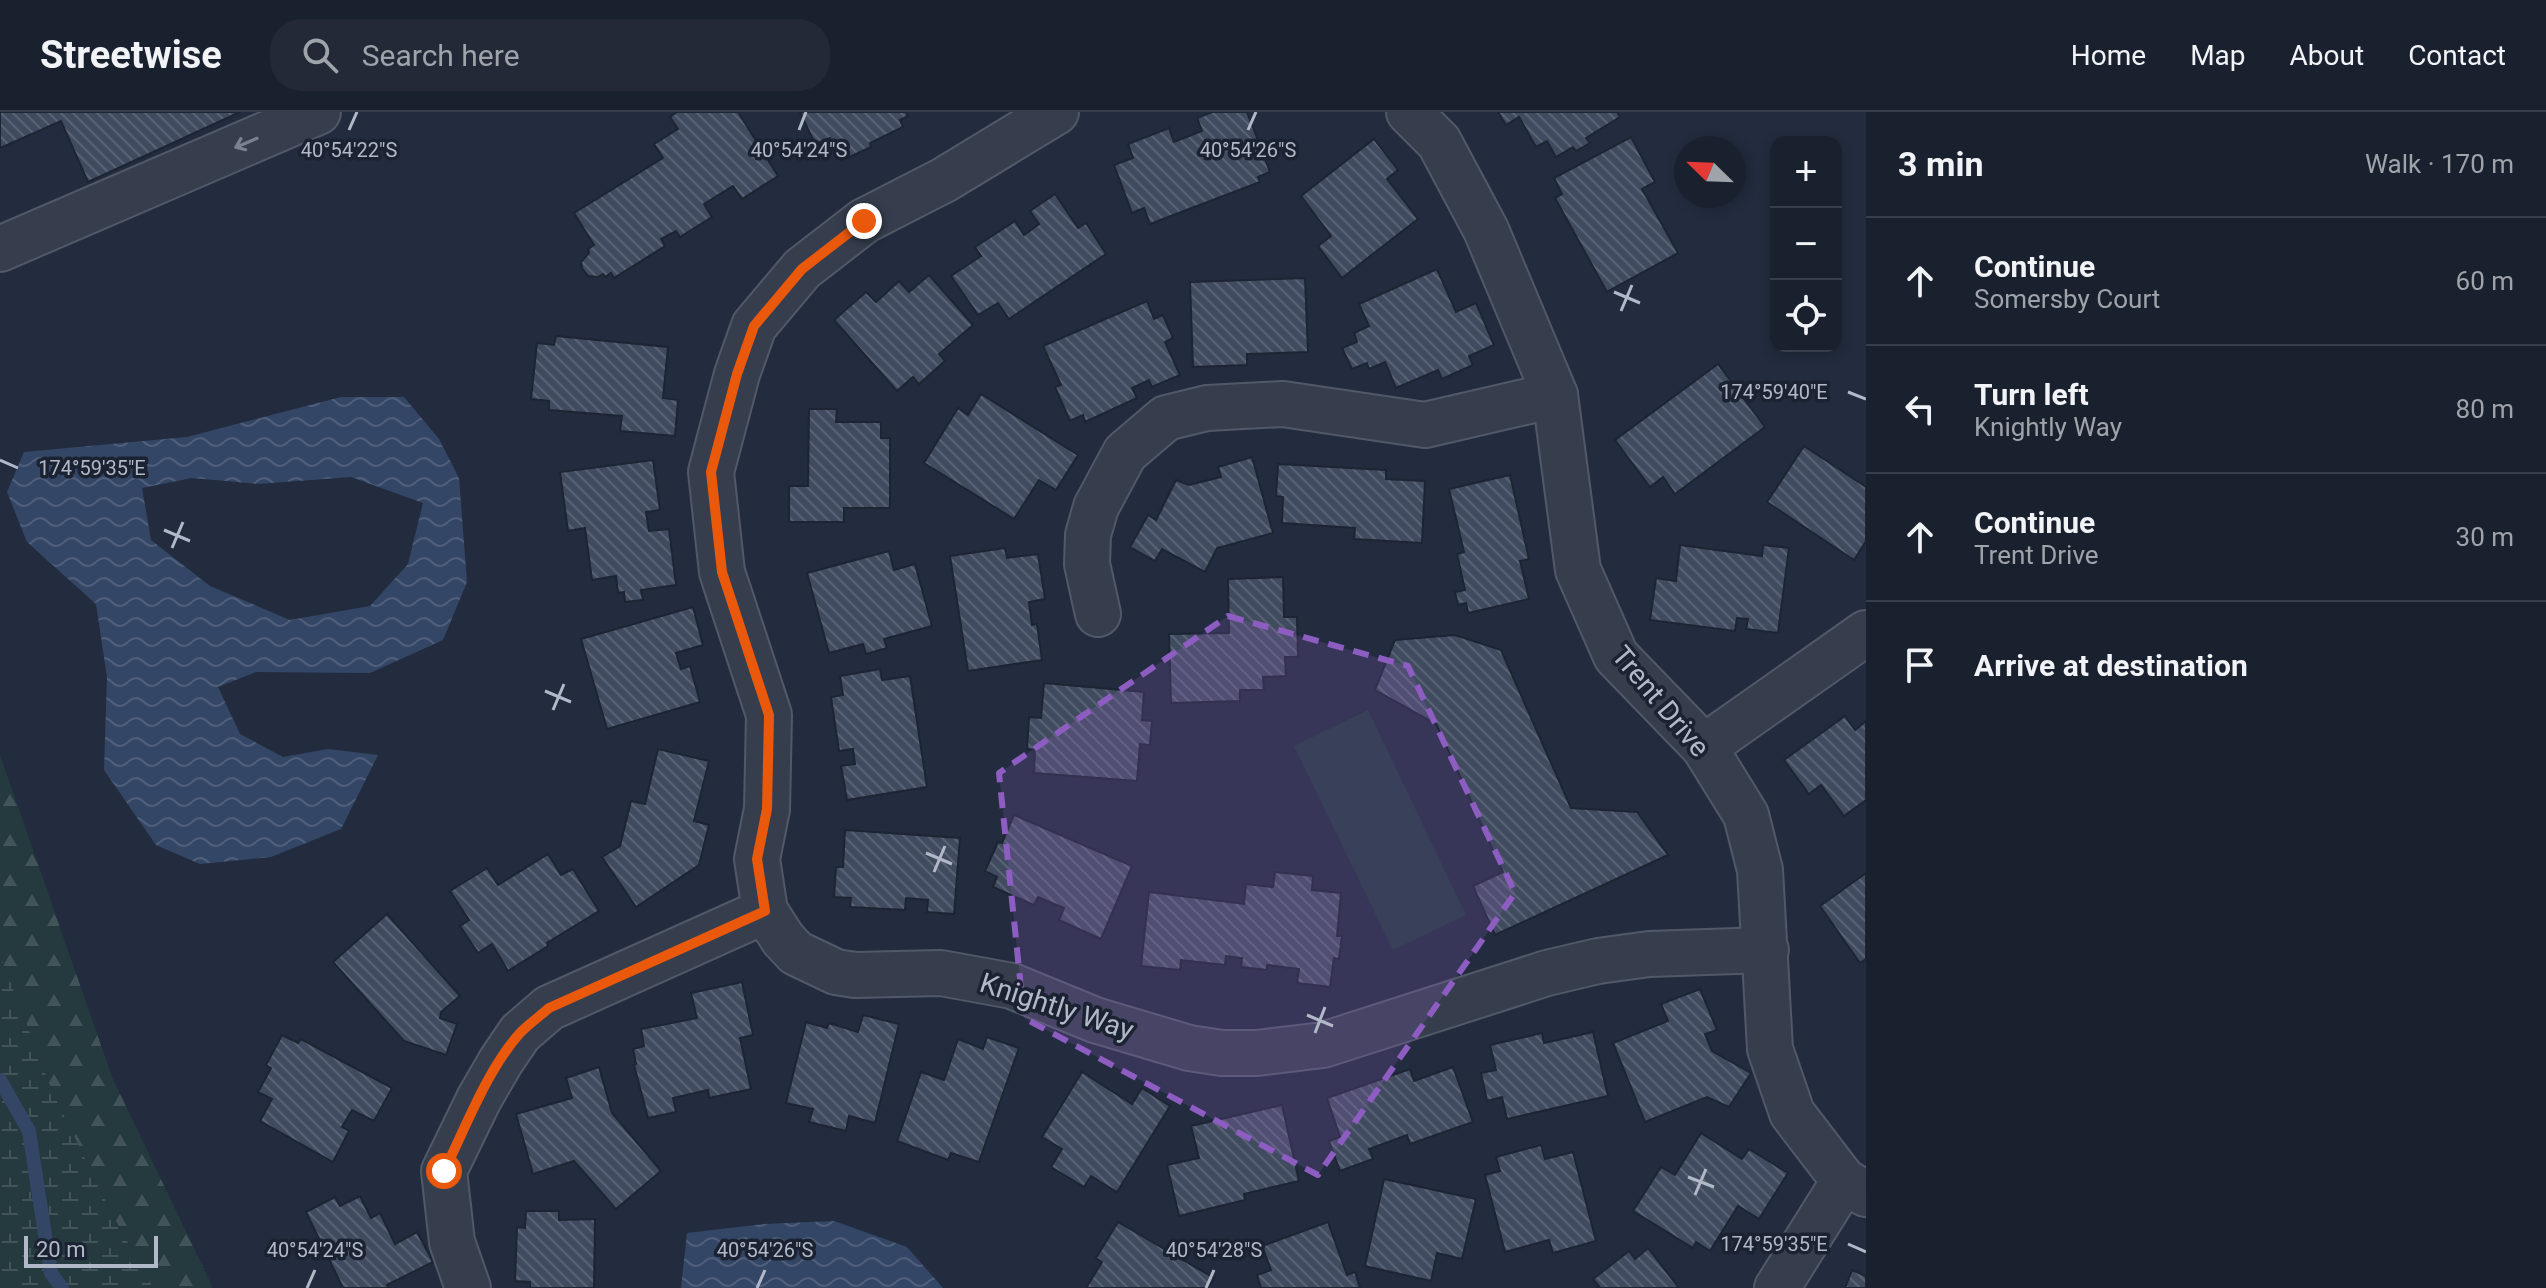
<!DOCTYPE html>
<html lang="en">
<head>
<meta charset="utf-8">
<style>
  :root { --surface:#1a212e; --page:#232936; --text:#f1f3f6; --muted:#9fa3aa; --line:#383e4a }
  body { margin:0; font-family:Roboto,sans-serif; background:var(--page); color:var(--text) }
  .controls { position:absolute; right:24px; top:24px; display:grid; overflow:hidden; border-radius:16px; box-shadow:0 4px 12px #0003 }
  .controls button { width:72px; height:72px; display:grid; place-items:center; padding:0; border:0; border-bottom:2px solid var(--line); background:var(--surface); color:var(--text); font:40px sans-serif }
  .compass { position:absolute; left:1674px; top:24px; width:72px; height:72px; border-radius:50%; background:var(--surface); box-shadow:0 4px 12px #0003; rotate:293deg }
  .scale { position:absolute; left:24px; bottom:20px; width:134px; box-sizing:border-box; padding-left:8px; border:4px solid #b1b9c9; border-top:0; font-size:22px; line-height:28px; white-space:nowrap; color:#b1b9c9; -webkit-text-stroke:6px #1b2332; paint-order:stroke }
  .stop { position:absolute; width:24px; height:24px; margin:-18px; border:6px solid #ea580c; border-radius:50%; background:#fff }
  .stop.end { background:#ea580c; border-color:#fff; box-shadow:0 2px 8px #0008 }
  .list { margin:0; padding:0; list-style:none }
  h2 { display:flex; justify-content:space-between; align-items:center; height:104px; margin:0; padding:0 32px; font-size:34px }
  h2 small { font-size:26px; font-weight:400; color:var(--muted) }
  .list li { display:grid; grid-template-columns:52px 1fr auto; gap:24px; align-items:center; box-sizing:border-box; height:128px; padding:0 32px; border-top:2px solid var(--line) }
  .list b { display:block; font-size:30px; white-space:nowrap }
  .list p { margin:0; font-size:26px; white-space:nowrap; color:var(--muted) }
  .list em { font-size:26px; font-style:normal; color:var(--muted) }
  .icon { flex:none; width:44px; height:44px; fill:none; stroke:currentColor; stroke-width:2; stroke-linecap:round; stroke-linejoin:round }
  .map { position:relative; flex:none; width:1866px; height:1176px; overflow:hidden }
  header { display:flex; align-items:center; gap:48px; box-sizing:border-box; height:112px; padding:0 40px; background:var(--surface); border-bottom:2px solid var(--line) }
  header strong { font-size:38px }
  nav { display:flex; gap:44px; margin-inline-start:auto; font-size:28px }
  .search { width:560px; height:72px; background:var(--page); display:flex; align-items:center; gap:20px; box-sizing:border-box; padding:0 28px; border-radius:32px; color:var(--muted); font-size:30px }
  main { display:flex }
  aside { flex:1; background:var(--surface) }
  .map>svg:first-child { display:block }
</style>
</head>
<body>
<header>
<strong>Streetwise</strong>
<div class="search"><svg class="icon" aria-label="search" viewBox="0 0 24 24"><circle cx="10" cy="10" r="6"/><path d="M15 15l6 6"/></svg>Search here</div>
<nav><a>Home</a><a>Map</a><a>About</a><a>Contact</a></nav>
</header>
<main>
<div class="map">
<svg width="1866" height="1176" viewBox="0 0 1866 1176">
  <defs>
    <pattern id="forest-firs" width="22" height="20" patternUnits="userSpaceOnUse" patternTransform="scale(2)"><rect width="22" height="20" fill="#243a3f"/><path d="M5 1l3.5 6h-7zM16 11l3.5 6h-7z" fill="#415459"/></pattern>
    <pattern id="wetland-marsh" width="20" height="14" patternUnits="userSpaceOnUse" patternTransform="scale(2)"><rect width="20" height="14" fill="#243a3f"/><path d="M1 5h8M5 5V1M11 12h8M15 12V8" fill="none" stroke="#415459"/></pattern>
    <pattern id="water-waves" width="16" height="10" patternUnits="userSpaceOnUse" patternTransform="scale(2)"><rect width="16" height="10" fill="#344666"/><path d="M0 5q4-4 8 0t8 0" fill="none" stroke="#4f5f7b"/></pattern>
    <pattern id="building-back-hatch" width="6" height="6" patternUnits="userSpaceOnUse" patternTransform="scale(2)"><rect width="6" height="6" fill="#414b60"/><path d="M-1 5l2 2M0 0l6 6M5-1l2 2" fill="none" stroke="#5a6375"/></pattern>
  </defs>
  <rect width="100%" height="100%" fill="#222c3e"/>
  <polygon fill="url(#forest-firs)" points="0,643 112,965 213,1176 153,1176 112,1102 52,979 0,843"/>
  <polygon fill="url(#wetland-marsh)" points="0,843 52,979 112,1102 153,1176 0,1176"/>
  <polygon fill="#243a3f" points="1368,598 1466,803 1393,838 1294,634"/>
  <g fill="url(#water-waves)" fill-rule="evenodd">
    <path d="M341,285H404L439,327L459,366L467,470L443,528L370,561L256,560L218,575L240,622L283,645L328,637L378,643L341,717L271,745L200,752L156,733L104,658L107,565L96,492L27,430L7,380L24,340L187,325ZM351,365L423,391L408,452L370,494L290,508L210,474L151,428L142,376L192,366L258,372Z"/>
    <polygon points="834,1109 907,1135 943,1176 681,1176 687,1121 764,1112"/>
  </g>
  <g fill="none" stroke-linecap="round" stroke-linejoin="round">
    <polyline stroke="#344666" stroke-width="14" points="0,968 29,1019 51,1161 62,1176"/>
  </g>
  <g fill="url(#building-back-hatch)" stroke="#1d2534" stroke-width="2">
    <polygon points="0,0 240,0 88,70 61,9 0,36"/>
    <polygon points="677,0 738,0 778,64 742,87 733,74 704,92 712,105 680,125 676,119 661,127 665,134 614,166 611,161 605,165 603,162 598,165 588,164 582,156 581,150 589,141 588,137 594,133 574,101 663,46 654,32 678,17 670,5"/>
    <polygon points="800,0 906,0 908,4 900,8 903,15 870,31 871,35 841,49 830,26 815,32"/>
    <polygon points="1212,0 1247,0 1270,60 1258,65 1260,70 1150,112 1144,96 1132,101 1114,53 1133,46 1128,32 1169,16 1174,30 1202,19 1197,6"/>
    <polygon points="1498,0 1617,0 1620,5 1586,26 1590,31 1576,39 1573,35 1556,45 1547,29 1536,35 1519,5 1506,13"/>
    <polygon points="1631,25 1655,70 1642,77 1678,141 1607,180 1555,86 1562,82 1554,66"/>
    <polygon points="1374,27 1398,58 1387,67 1418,107 1342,166 1318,134 1331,124 1301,84"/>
    <polygon points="1055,82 1078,116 1086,111 1106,142 1009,207 998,191 978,203 951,164 981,144 975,135 1015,109 1024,123 1039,112 1030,99"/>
    <polygon points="1437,157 1456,200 1476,191 1494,233 1469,244 1473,253 1442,267 1438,258 1396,276 1385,250 1369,257 1367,251 1352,257 1342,236 1357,230 1354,221 1369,214 1359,192"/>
    <polygon points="929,163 973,213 939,242 945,249 919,272 913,265 897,279 834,208 866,180 876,190 899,169 909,180"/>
    <polygon points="1305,166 1308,240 1247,242 1247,253 1193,255 1190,170"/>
    <polygon points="1147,189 1154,207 1163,203 1173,226 1165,230 1180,263 1152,275 1149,268 1132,276 1137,286 1085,310 1083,303 1070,309 1055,275 1061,273 1043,234"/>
    <polygon points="556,224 668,235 663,286 678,288 675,324 620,319 622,304 549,298 549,289 531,287 537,231 554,233"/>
    <polygon points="1718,252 1765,315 1675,382 1663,365 1650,375 1615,328"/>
    <polygon points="981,282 1078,343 1056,378 1039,368 1014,407 924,351 958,296 968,303"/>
    <polygon points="809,297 837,297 836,310 881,310 881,326 890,326 890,396 844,396 844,410 789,410 789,374 808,374"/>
    <polygon points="1804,334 1866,375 1866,429 1854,448 1767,390"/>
    <polygon points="1252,345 1273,421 1217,436 1205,460 1162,437 1155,449 1130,435 1148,403 1156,408 1176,368 1189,373 1221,365 1218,355"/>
    <polygon points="653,348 660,398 646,400 649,419 669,417 676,473 641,478 643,488 625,490 624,480 618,481 616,464 592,468 585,416 568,419 560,360"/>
    <polygon points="1278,352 1386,358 1386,367 1425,369 1422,431 1354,427 1355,416 1282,411 1283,385 1276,384"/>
    <polygon points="1510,363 1529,447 1520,449 1529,487 1468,501 1466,491 1458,493 1455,480 1465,478 1457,442 1464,440 1449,377"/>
    <polygon points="1680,433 1762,444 1763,433 1789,436 1778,521 1746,517 1748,507 1737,506 1735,519 1650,508 1656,466 1676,469"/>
    <polygon points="1005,436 1007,446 1038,442 1045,487 1029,490 1032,513 1037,512 1042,548 968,559 950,444"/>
    <polygon points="889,439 894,458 915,452 932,514 884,527 887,536 866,542 863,532 829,541 807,461"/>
    <polygon points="1283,465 1284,505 1297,505 1298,545 1285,545 1286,564 1263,565 1264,578 1240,578 1240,589 1171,591 1169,522 1229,521 1228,467"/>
    <polygon points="693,495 703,533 676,541 681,557 690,554 700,590 607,617 581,527"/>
    <polygon points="1455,523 1501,538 1571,696 1637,700 1668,743 1495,823 1473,774 1503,760 1436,612 1375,578 1395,528"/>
    <polygon points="880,557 882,568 910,564 927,675 847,688 841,654 855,652 853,637 839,639 831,585 843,583 840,564"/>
    <polygon points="1044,571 1144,580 1142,608 1152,609 1150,633 1140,632 1137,669 1034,661 1035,638 1027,637 1029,605 1041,606"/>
    <polygon points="1845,604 1855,618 1866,609 1866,688 1844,704 1821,673 1809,682 1784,648"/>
    <polygon points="658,637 709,649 694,709 709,713 699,753 636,795 602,745 620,734 631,689 645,692"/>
    <polygon points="1014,703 1132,754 1101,827 1059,808 1064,796 1038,785 1034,793 993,775 997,765 985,759 998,730 1002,731"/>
    <polygon points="845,718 960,726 954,802 927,800 928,788 906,786 905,798 850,795 851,786 834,785 836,755 843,755"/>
    <polygon points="548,742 561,763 573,757 599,799 547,831 548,834 508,859 492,832 478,841 460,814 469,808 450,779 487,756 498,773"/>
    <polygon points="1275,760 1313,764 1312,778 1341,781 1337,824 1342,824 1339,847 1334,846 1330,875 1297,871 1299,857 1267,853 1267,858 1241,855 1242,846 1226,844 1225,853 1181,848 1180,858 1141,854 1149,780 1244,792 1246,772 1273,775"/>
    <polygon points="1866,761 1866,847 1860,851 1820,794"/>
    <polygon points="387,802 460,884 441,900 440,906 457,912 446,943 404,929 333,850"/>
    <polygon points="742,870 753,923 740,926 751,977 709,986 708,978 673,986 676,1000 648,1006 634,953 636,952 633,937 644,934 641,917 697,906 691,881"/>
    <polygon points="1700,877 1717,918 1705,922 1712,939 1751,961 1729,995 1707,985 1645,1010 1613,931 1668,909 1661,892"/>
    <polygon points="863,903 899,912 875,1011 849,1004 846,1019 809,1010 813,997 786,991 806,910 827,916 829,911 858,920"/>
    <polygon points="1593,920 1608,984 1507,1007 1502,985 1487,989 1481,961 1496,958 1490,933 1542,921 1544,931"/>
    <polygon points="282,923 298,931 301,927 392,976 374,1009 352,998 342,1015 349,1019 333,1050 260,1009 272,987 258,980 271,956 266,953"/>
    <polygon points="987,925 1019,936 979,1050 951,1041 948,1048 897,1029 921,960 944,968 958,927 983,937"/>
    <polygon points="599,955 612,1001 661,1059 616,1097 574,1049 533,1062 516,1002 572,986 566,966"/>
    <polygon points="1453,955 1473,1010 1410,1032 1407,1023 1369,1037 1373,1047 1340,1059 1329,1029 1340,1025 1327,986 1410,957 1414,969"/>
    <polygon points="1082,960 1132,992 1142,976 1170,994 1117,1080 1091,1064 1084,1075 1051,1055 1062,1037 1042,1025"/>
    <polygon points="1282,993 1299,1069 1244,1082 1245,1088 1179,1104 1167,1053 1199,1046 1191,1014"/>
    <polygon points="1701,1021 1742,1047 1749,1037 1788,1061 1759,1107 1738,1094 1710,1139 1696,1130 1693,1136 1633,1099 1661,1055 1675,1063"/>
    <polygon points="1541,1033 1545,1047 1573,1040 1596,1129 1553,1141 1549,1128 1505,1140 1485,1063 1500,1059 1496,1045"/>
    <polygon points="1384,1067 1476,1087 1462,1147 1437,1141 1431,1169 1365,1154"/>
    <polygon points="360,1084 371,1106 380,1101 395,1132 417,1120 433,1150 387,1173 389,1176 343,1176 306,1100 335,1085 340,1094"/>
    <polygon points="526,1099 559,1099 559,1108 595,1107 594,1176 530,1176 530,1170 515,1169 517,1115 525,1116"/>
    <polygon points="1118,1110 1214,1166 1208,1176 1086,1176 1102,1150 1096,1146"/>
    <polygon points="1328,1110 1347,1163 1355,1160 1360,1176 1261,1176 1257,1163 1271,1158 1262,1134"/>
    <polygon points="1648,1136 1679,1176 1597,1176 1599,1174 1593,1167 1629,1139 1635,1147"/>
    <polygon points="1852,1158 1866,1164 1866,1176 1845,1176"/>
  </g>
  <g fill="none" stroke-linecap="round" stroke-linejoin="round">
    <g stroke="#515968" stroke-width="48">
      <g id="minor">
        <polyline points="1056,0 944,68 864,109 802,157 754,214 737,262 711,360 722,460 769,603 767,697 757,747 765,799 783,827 796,841 836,860 855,863 941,861 1012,874 1095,908 1189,936 1222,941 1257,941 1323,933 1547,861 1598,849 1649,842 1766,838"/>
        <polyline points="1409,0 1439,30 1486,118 1555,283 1578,458 1616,544 1704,635 1746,703 1760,758 1770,937 1792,1001 1844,1069 1866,1082"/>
        <polyline points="0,137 318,0"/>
        <polyline points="1098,502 1087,452 1088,423 1096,395 1125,341 1166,306 1207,296 1283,292 1425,313 1555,283"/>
        <polyline points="1704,635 1866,521"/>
        <polyline points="468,1176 452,1130 444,1059 479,987 501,949 520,921 549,896 765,799"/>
        <polyline points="1777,1176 1844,1069"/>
      </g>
    </g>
    <use href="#minor" stroke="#363e4e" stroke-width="44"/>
  </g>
  <defs><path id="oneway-shaft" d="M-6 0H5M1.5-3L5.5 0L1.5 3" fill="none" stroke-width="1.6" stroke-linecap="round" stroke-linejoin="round" transform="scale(2)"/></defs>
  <use stroke="#7a8292" href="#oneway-shaft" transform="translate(246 31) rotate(157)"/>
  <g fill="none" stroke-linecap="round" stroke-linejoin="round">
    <path stroke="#ea580c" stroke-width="10" d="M444,1059C466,1015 487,958 520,921C529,912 540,904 549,896L765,799L757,747L767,697L769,603L722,460L711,360L737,262L754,214L802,157L864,109"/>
  </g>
  <path fill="#8e5dc2" fill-opacity="0.2" stroke="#8e5dc2" stroke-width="6" stroke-dasharray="16 10" stroke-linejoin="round" d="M1228,504L1408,554L1515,781L1318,1063L1024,906L999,661Z"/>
  <path fill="none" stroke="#b1b9c9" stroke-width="3" d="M349,18L357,0M799,18L806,0M1248,18L1256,0M1614,180L1640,191M1621,199L1632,173M1848,280L1866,287M0,348L18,356M164,418L190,429M172,436L183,410M545,579L571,590M553,598L564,572M926,741L952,752M934,760L945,734M1307,903L1333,914M1315,921L1325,895M1688,1065L1714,1075M1695,1083L1706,1057M1848,1132L1866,1140M307,1176L315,1158M757,1176L765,1158M1206,1176L1214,1158"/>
  <g text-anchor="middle" stroke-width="7" stroke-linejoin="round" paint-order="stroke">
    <g font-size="28" fill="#b1b9c9" stroke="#1b2332">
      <text transform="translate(1661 589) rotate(50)" y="10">Trent Drive</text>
      <text transform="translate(1057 894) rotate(18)" y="10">Knightly Way</text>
    </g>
  </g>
  <g font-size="20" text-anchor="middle" fill="#b1b9c9" stroke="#1b2332" stroke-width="7" stroke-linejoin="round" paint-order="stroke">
    <text x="349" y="45">40°54'22"S</text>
    <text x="799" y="45">40°54'24"S</text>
    <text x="1248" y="45">40°54'26"S</text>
    <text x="1774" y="287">174°59'40"E</text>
    <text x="92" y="363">174°59'35"E</text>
    <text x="1774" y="1139">174°59'35"E</text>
    <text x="315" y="1145">40°54'24"S</text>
    <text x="765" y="1145">40°54'26"S</text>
    <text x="1214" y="1145">40°54'28"S</text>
  </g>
</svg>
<div class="controls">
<button>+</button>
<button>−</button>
<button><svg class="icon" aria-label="locate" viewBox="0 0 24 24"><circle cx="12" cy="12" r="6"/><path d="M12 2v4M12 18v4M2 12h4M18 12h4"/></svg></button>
</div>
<svg class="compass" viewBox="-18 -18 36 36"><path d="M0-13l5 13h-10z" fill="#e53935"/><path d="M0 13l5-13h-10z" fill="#9fa3aa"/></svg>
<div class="scale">20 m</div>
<div class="stop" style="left:444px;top:1059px"></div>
<div class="stop end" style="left:864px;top:109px"></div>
</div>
<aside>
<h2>3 min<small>Walk · 170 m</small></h2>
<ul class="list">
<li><svg class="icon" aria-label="ahead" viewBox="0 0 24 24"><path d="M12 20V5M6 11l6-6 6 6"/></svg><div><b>Continue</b><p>Somersby Court</p></div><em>60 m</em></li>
<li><svg class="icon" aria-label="left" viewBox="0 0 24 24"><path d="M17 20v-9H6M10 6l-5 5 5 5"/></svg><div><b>Turn left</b><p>Knightly Way</p></div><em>80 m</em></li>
<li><svg class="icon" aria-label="ahead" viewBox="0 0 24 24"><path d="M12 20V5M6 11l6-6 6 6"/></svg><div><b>Continue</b><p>Trent Drive</p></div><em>30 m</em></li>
<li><svg class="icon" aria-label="arrive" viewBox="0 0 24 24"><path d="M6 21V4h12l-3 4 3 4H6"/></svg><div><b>Arrive at destination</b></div></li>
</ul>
</aside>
</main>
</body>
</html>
